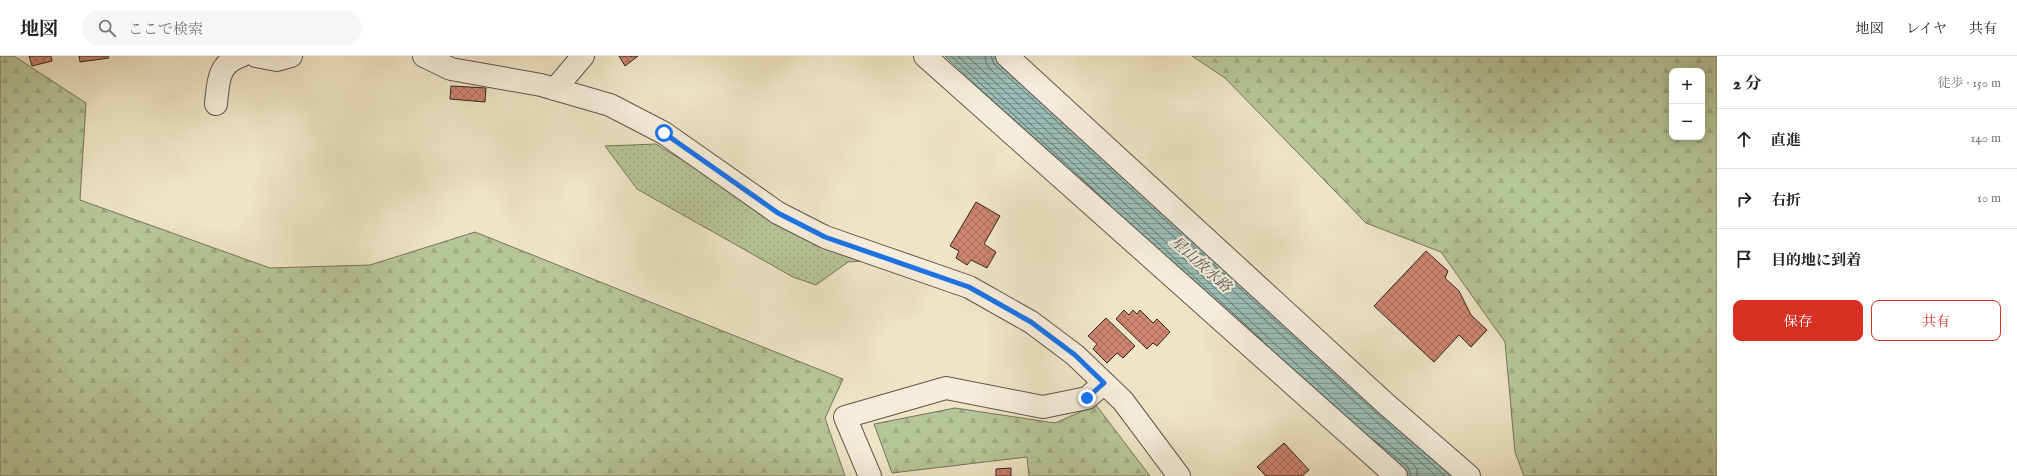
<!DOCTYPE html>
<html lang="ja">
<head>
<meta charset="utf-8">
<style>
  :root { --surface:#fff; --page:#f6f6f6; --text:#222; --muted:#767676; --line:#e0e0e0; --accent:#d93025 }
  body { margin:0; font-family:"IM FELL English","Noto Serif JP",serif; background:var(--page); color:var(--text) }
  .controls { position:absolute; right:12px; top:12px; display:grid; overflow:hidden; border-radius:8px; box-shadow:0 2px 10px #0003 }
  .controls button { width:36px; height:36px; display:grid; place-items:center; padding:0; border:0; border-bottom:1px solid var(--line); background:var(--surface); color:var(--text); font:20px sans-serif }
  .stop { position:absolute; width:12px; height:12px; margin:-9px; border:3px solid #1a73e8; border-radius:50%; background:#fff }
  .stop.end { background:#1a73e8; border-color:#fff; box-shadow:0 1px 4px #0008 }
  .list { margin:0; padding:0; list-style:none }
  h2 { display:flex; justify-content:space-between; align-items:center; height:52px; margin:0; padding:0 16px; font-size:17px }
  h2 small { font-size:13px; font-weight:400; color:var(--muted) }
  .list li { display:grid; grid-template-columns:26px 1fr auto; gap:12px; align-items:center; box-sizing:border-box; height:60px; padding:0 16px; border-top:1px solid var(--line) }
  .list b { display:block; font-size:15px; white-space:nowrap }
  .list em { font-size:13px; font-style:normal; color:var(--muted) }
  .actions { display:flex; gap:8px; padding:12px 16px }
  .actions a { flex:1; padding:9px 0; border:1px solid var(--accent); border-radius:8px; text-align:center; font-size:14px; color:var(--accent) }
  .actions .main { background:var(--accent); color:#fff }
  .icon { flex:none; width:22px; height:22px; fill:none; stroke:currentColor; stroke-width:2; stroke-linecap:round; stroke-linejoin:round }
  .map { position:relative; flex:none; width:1717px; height:420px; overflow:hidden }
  header { display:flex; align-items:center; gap:24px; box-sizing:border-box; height:56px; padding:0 20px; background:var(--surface); border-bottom:1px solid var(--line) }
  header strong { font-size:19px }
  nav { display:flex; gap:22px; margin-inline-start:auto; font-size:14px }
  .search { width:280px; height:36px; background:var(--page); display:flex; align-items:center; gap:10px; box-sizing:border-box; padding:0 14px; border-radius:22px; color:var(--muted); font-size:15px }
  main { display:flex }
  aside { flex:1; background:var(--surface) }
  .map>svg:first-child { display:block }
</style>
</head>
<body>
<header>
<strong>地図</strong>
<div class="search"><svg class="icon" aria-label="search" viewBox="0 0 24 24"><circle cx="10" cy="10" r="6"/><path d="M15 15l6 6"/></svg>ここで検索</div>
<nav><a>地図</a><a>レイヤ</a><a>共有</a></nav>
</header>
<main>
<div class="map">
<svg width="1717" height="420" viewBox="0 0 1717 420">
  <defs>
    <pattern id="grass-dots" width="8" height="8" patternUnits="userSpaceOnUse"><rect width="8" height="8" fill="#b6c598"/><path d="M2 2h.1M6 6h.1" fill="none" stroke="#9da983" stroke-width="1.8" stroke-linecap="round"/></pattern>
    <pattern id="forest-firs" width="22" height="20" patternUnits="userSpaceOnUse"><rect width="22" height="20" fill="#b6c598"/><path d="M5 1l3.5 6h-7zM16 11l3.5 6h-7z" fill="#9da983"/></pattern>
    <pattern id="water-rules" width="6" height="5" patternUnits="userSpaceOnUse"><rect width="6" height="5" fill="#9abeb6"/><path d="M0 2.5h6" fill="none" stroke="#7e9a93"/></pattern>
    <pattern id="building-cross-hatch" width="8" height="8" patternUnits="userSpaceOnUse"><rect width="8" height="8" fill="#ce8571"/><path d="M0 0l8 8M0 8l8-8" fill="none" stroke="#a86d5c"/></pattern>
  </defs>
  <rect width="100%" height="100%" fill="#efe4c6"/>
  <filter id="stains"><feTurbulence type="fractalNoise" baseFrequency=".005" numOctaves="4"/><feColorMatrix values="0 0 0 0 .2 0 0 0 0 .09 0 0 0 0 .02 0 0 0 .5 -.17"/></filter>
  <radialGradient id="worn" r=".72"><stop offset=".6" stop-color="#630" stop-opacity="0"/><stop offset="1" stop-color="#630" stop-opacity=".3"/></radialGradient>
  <polygon fill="url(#grass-dots)" stroke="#74745c" points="656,88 672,98 865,205 848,206 816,229 793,221 637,133 605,90"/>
  <g fill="url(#forest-firs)" stroke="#74745c" fill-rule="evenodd">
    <polygon points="0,0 14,0 86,47 80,144 270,212 370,209 475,176 843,323 825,362 845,420 0,420"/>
    <path d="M1192,0H1717V420H1524L1515,396L1505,286L1441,196L1366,167L1225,22ZM1672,15H1702V81H1672Z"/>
    <polygon points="1096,349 1150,420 1029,420 1027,401 892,417 874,368 955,352 1055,367"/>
  </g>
  <polygon fill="url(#water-rules)" stroke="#70807a" points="945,0 999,0 1458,420 1404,420 1333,363"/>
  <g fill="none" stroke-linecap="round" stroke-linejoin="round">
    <g stroke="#66716a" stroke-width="1">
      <polyline points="951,0 1109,148"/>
      <polyline points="958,0 1263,285"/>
      <polyline points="967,0 1342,351 1412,407 1417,413 1417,420"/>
      <polyline points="985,0 986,7 990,13 1436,420"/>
      <polyline points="991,0 994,8 1445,420"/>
      <polyline points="1374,384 1408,411 1411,420"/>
    </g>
  </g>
  <g fill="url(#building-cross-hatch)" stroke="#31241f">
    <polygon points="29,0 51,0 52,5 32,10"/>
    <polygon points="79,0 108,0 109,2 80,6"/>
    <polygon points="619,0 638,0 625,10"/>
    <polygon points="451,30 486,32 485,46 450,43"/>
    <polygon points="976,146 1000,160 984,188 996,196 987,212 971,204 967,209 956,202 959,195 950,190"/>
    <polygon points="1426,195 1448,215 1445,222 1459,235 1471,259 1487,274 1471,291 1459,279 1434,306 1374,250"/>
    <polygon points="1124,254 1129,259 1133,254 1137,258 1140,254 1153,267 1157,263 1170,276 1157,290 1153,287 1147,293 1116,263"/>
    <polygon points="1106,262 1135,290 1123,302 1117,297 1107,307 1093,293 1097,288 1088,280"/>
    <polygon points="1284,387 1309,414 1302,420 1266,420 1257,411"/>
    <polygon points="1011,412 1011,420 996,420 996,413"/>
  </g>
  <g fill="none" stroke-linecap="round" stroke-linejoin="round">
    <g stroke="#605449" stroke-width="24">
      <g id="minor">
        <polyline points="256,0 277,4 291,0"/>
        <polyline points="424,0 451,13 541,29 610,49 664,77 778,157 825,181 969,231 1031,266 1075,299 1123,345 1179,420"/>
        <polyline points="925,0 1396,420"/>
        <polyline points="1007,0 1386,348 1469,420"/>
        <polyline points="555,33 583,0"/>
        <path d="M216,48C218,27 218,7 241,0"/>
        <polyline points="870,420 845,361 946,332 1043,351 1087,342 1104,327"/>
      </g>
    </g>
    <use href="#minor" stroke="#f5edda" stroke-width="22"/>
  </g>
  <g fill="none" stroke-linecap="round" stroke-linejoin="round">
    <polyline stroke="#1a73e8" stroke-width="5" points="664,77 778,157 825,181 969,231 1031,266 1075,299 1104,327 1087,342"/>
  </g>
  <g text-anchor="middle" stroke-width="4" stroke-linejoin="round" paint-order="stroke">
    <g font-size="15" font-style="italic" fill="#50524c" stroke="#f5edda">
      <text transform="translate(1201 208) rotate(42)" y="5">星山放水路</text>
    </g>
  </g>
  <rect width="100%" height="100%" filter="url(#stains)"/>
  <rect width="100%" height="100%" fill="url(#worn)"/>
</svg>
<div class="controls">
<button>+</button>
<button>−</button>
</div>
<div class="stop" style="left:664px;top:77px"></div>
<div class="stop end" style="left:1087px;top:342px"></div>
</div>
<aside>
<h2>2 分<small>徒歩 · 150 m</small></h2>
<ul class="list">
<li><svg class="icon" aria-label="ahead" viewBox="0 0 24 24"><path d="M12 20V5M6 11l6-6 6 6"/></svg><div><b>直進</b></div><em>140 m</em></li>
<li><svg class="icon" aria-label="right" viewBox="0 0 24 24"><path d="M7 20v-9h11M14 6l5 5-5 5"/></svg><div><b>右折</b></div><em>10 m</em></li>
<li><svg class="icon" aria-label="arrive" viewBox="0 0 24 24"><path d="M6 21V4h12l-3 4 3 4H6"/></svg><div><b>目的地に到着</b></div></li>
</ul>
<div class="actions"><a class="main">保存</a><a>共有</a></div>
</aside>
</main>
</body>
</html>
